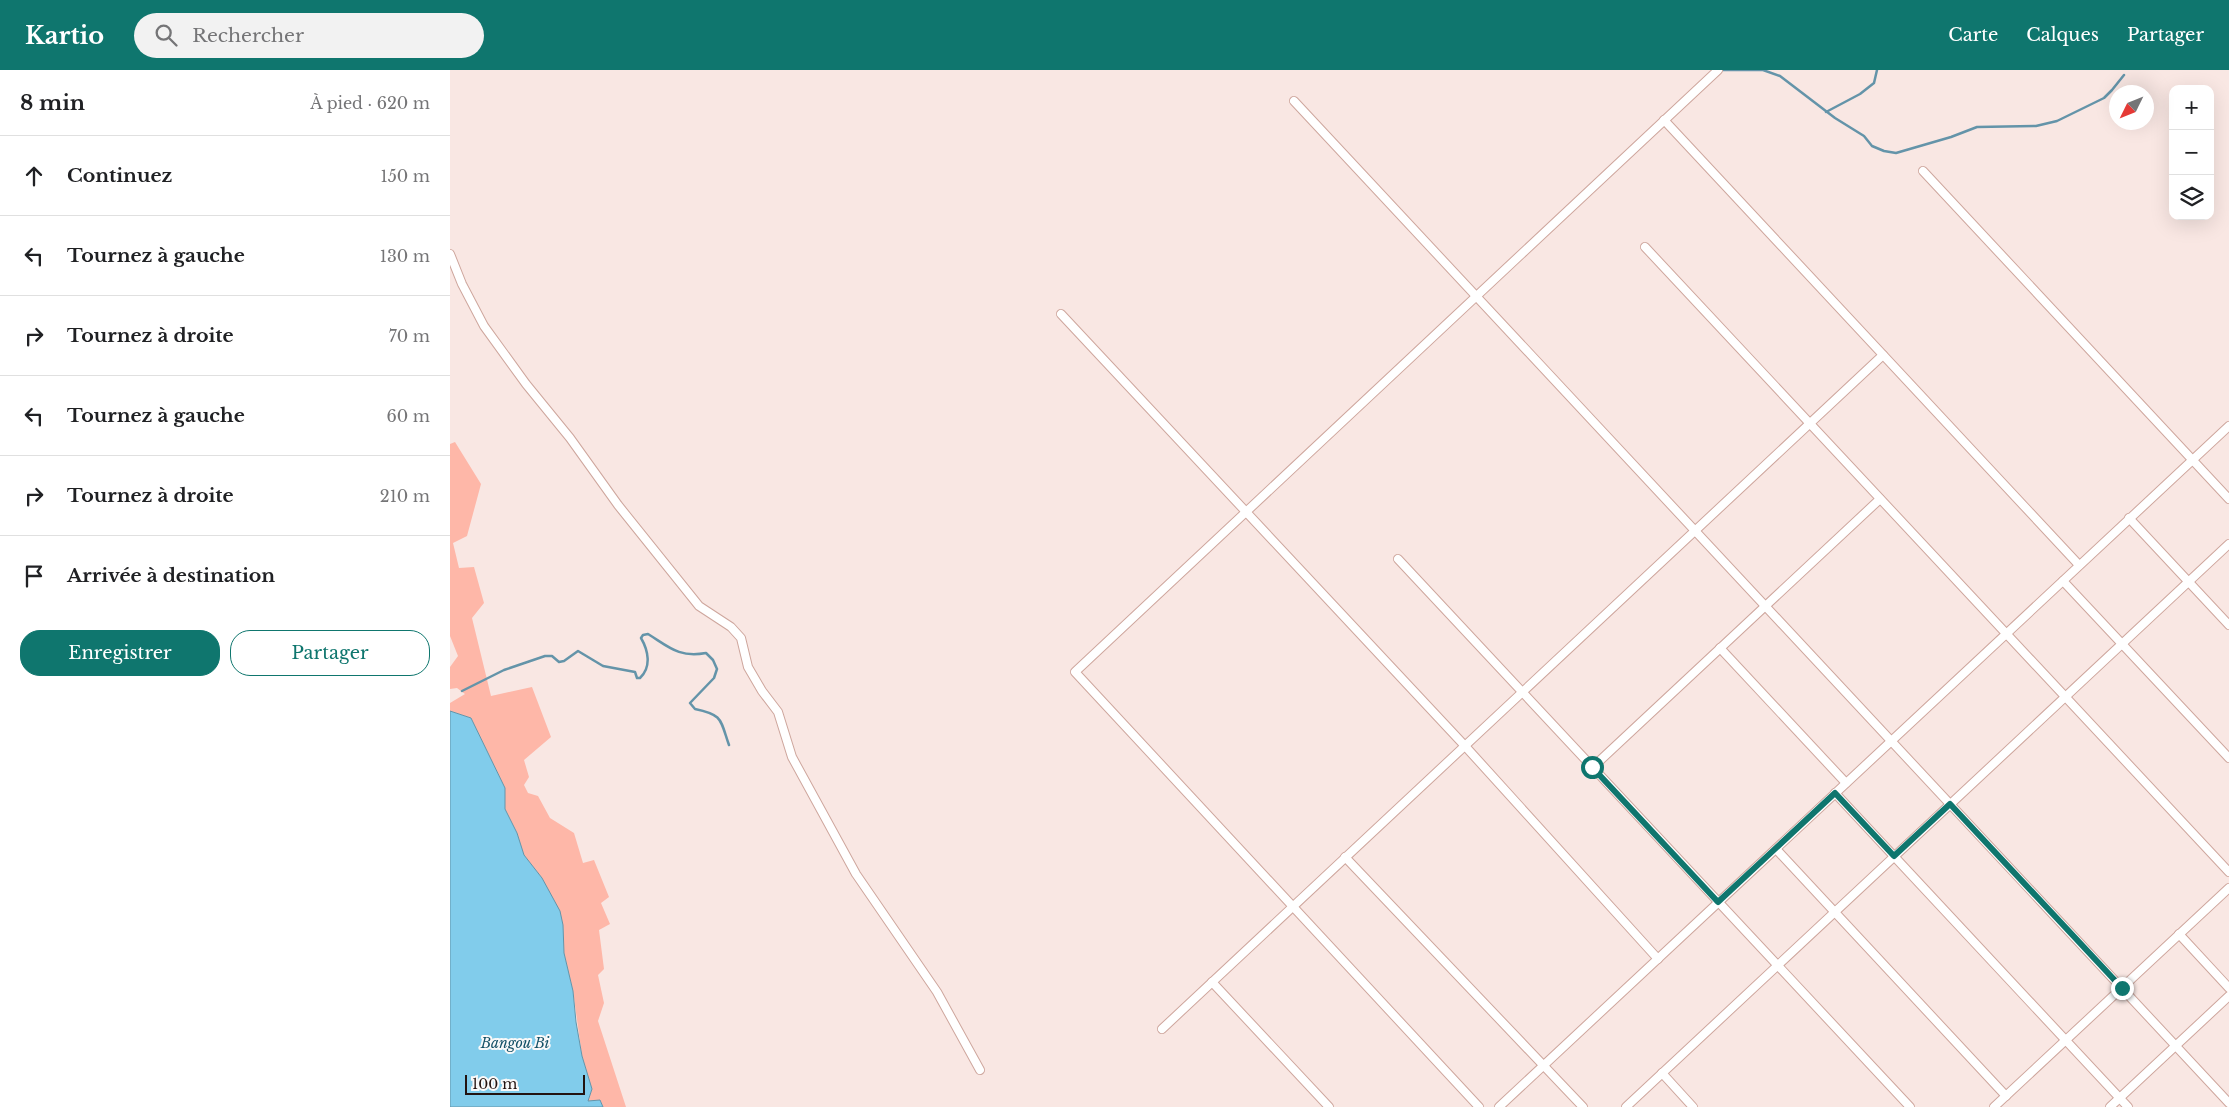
<!DOCTYPE html>
<html lang="fr">
<head>
<meta charset="utf-8">
<style>
  :root { --surface:#fff; --page:#f2f2f2; --text:#202124; --muted:#757577; --line:#e0e0e0; --accent:#0f766e }
  body { margin:0; font-family:"Libre Baskerville",serif; background:var(--page); color:var(--text) }
  .controls { position:absolute; right:15px; top:15px; display:grid; overflow:hidden; border-radius:10px; box-shadow:0 5px 20px #0002 }
  .controls button { width:45px; height:45px; display:grid; place-items:center; padding:0; border:0; border-bottom:1px solid var(--line); background:var(--surface); color:var(--text); font:25px sans-serif }
  .compass { position:absolute; left:1659px; top:15px; width:45px; height:45px; border-radius:50%; background:var(--surface); box-shadow:0 5px 20px #0002; rotate:227deg }
  .scale { position:absolute; left:15px; bottom:12px; width:120px; box-sizing:border-box; padding-left:5px; border:2px solid #221310; border-top:0; font-size:14px; line-height:18px; white-space:nowrap; color:#221310; -webkit-text-stroke:4px #f9f9f9; paint-order:stroke }
  .stop { position:absolute; width:15px; height:15px; margin:-11px; border:4px solid #0f766e; border-radius:50%; background:#fff }
  .stop.end { background:#0f766e; border-color:#fff; box-shadow:0 1px 5px #0008 }
  .list { margin:0; padding:0; list-style:none }
  h2 { display:flex; justify-content:space-between; align-items:center; height:65px; margin:0; padding:0 20px; font-size:21px }
  h2 small { font-size:16px; font-weight:400; color:var(--muted) }
  .list li { display:grid; grid-template-columns:32px 1fr auto; gap:15px; align-items:center; box-sizing:border-box; height:80px; padding:0 20px; border-top:1px solid var(--line) }
  .list b { display:block; font-size:19px; white-space:nowrap }
  .list em { font-size:16px; font-style:normal; color:var(--muted) }
  .actions { display:flex; gap:10px; padding:15px 20px }
  .actions a { flex:1; padding:11px 0; border:1px solid var(--accent); border-radius:20px; text-align:center; font-size:18px; color:var(--accent) }
  .actions .main { background:var(--accent); color:#fff }
  .icon { flex:none; width:28px; height:28px; fill:none; stroke:currentColor; stroke-width:2; stroke-linecap:round; stroke-linejoin:round }
  .map { position:relative; flex:none; width:1779px; height:1037px; overflow:hidden }
  header { display:flex; align-items:center; gap:30px; box-sizing:border-box; height:70px; padding:0 25px; background:var(--accent); color:#fff }
  header strong { font-size:24px }
  nav { display:flex; gap:28px; margin-inline-start:auto; font-size:18px }
  .search { width:350px; height:45px; background:var(--page); display:flex; align-items:center; gap:12px; box-sizing:border-box; padding:0 18px; border-radius:28px; color:var(--muted); font-size:19px }
  main { display:flex }
  aside { flex:1; background:var(--surface) }
  .map>svg:first-child { display:block }
</style>
</head>
<body>
<header>
<strong>Kartio</strong>
<div class="search"><svg class="icon" aria-label="search" viewBox="0 0 24 24"><circle cx="10" cy="10" r="6"/><path d="M15 15l6 6"/></svg>Rechercher</div>
<nav><a>Carte</a><a>Calques</a><a>Partager</a></nav>
</header>
<main>
<aside>
<h2>8 min<small>À pied · 620 m</small></h2>
<ul class="list">
<li><svg class="icon" aria-label="ahead" viewBox="0 0 24 24"><path d="M12 20V5M6 11l6-6 6 6"/></svg><div><b>Continuez</b></div><em>150 m</em></li>
<li><svg class="icon" aria-label="left" viewBox="0 0 24 24"><path d="M17 20v-9H6M10 6l-5 5 5 5"/></svg><div><b>Tournez à gauche</b></div><em>130 m</em></li>
<li><svg class="icon" aria-label="right" viewBox="0 0 24 24"><path d="M7 20v-9h11M14 6l5 5-5 5"/></svg><div><b>Tournez à droite</b></div><em>70 m</em></li>
<li><svg class="icon" aria-label="left" viewBox="0 0 24 24"><path d="M17 20v-9H6M10 6l-5 5 5 5"/></svg><div><b>Tournez à gauche</b></div><em>60 m</em></li>
<li><svg class="icon" aria-label="right" viewBox="0 0 24 24"><path d="M7 20v-9h11M14 6l5 5-5 5"/></svg><div><b>Tournez à droite</b></div><em>210 m</em></li>
<li><svg class="icon" aria-label="arrive" viewBox="0 0 24 24"><path d="M6 21V4h12l-3 4 3 4H6"/></svg><div><b>Arrivée à destination</b></div></li>
</ul>
<div class="actions"><a class="main">Enregistrer</a><a>Partager</a></div>
</aside>
<div class="map">
<svg width="1779" height="1037" viewBox="0 0 1779 1037">
  <rect width="100%" height="100%" fill="#f9e7e3"/>
  <polygon fill="#feb7a8" points="5,372 31,414 17,466 3,473 9,498 24,497 34,533 22,548 41,626 82,617 101,667 74,690 79,707 74,715 78,723 88,726 100,748 124,763 133,793 144,790 159,827 151,833 160,854 149,860 154,899 148,905 154,933 148,951 176,1037 153,1037 150,1030 138,1031 142,1019 132,986 123,921 114,883 113,855 92,808 74,785 67,763 55,739 55,718 21,648 0,641 0,633 15,624 7,618 0,619 0,597 8,586 0,566 0,374"/>
  <polygon fill="#81cceb" stroke="#6494a9" points="0,641 21,648 55,718 55,739 67,763 74,785 92,808 110,841 113,855 114,883 123,921 126,952 132,986 142,1019 138,1031 150,1030 153,1037 0,1037"/>
  <g fill="none" stroke-linecap="round" stroke-linejoin="round">
    <g stroke="#6494a9" stroke-width="2.5">
      <polyline points="1270,0 1313,0 1330,6 1385,48 1414,66 1422,76 1434,81 1446,83 1501,67 1527,57 1586,56 1607,51 1654,28 1662,20 1674,5"/>
      <polyline points="1376,42 1410,24 1424,13 1427,0"/>
      <path d="M12,621L54,600L95,586H102L109,592L114,591L128,581L153,596L185,602L187,608H190C202,597 198,580 191,568L193,565L198,564C219,577 229,588 256,583L263,590L267,599L264,608L240,633L245,639C273,645 270,649 279,675"/>
    </g>
    <g stroke="#cea69d" stroke-width="10">
      <g id="minor">
        <polyline points="844,31 1779,1033"/>
        <polyline points="1214,50 1629,495"/>
        <polyline points="1473,101 1779,429"/>
        <polyline points="1195,177 1779,802"/>
        <polyline points="0,184 12,214 34,256 76,314 120,368 168,435 249,536 281,557 291,568 298,597 312,621 328,642 342,687 406,804 487,922 530,1000"/>
        <polyline points="611,244 1015,676 1208,889"/>
        <polyline points="1679,448 1779,555"/>
        <polyline points="948,489 1460,1037"/>
        <polyline points="1613,511 1779,688"/>
        <polyline points="1270,578 1396,713"/>
        <polyline points="1143,697 1430,429"/>
        <polyline points="1385,723 1678,1037"/>
        <polyline points="1326,779 1556,1026"/>
        <polyline points="895,787 1133,1037"/>
        <polyline points="1729,864 1779,918"/>
        <polyline points="762,912 879,1037"/>
        <polyline points="712,959 1433,285"/>
        <polyline points="1212,1003 1243,1037"/>
        <polyline points="1029,1037 625,602 1268,0"/>
        <polyline points="1049,1037 1779,356"/>
        <polyline points="1176,1037 1779,474"/>
        <polyline points="1544,1037 1779,818"/>
        <polyline points="1660,1037 1779,926"/>
      </g>
    </g>
    <use href="#minor" stroke="#fff" stroke-width="8"/>
  </g>
  <g fill="none" stroke-linecap="round" stroke-linejoin="round">
    <polyline stroke="#0f766e" stroke-width="6" points="1142,697 1268,832 1385,723 1444,786 1500,734 1672,918"/>
  </g>
  <g text-anchor="middle" stroke-width="4" stroke-linejoin="round" paint-order="stroke">
    <g font-size="14" font-style="italic" fill="#145167" stroke="#f9f9f9">
      <text x="65" y="978">Bangou Bi</text>
    </g>
  </g>
</svg>
<div class="controls">
<button>+</button>
<button>−</button>
<button><svg class="icon" aria-label="layers" viewBox="0 0 24 24"><path d="M12 4l9 5-9 5-9-5zM3 14l9 5 9-5"/></svg></button>
</div>
<svg class="compass" viewBox="-18 -18 36 36"><path d="M0-13l5 13h-10z" fill="#e53935"/><path d="M0 13l5-13h-10z" fill="#757577"/></svg>
<div class="scale">100 m</div>
<div class="stop" style="left:1142px;top:697px"></div>
<div class="stop end" style="left:1672px;top:918px"></div>
</div>
</main>
</body>
</html>
